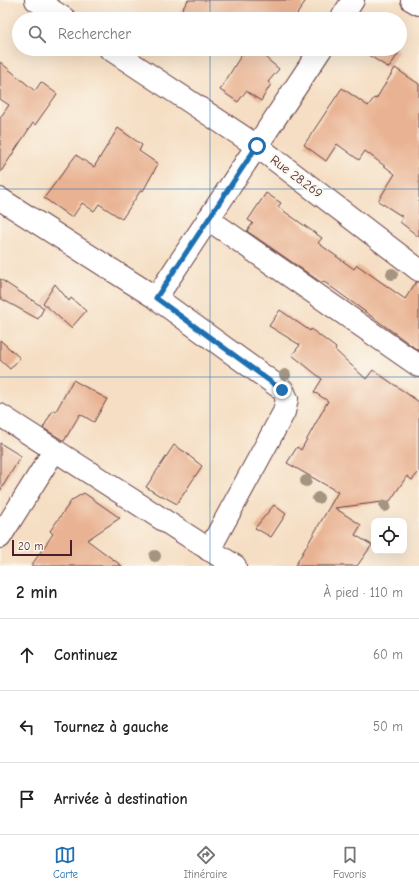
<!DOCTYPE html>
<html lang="fr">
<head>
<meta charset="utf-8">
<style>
  :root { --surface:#fff; --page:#f6f6f6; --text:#222; --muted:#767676; --line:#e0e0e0; --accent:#1f6fb2 }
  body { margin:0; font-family:"Comic Neue",sans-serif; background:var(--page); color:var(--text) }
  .controls { position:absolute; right:12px; bottom:12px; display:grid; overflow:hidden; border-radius:8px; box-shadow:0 4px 16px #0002 }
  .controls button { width:36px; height:36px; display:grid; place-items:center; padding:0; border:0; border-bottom:1px solid var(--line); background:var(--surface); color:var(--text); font:20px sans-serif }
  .scale { position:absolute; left:12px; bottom:10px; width:60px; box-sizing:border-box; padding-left:4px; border:2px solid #4a1f2b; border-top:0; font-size:11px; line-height:14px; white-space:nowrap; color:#4a1f2b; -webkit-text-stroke:3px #fbf7ec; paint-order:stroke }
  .stop { position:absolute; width:12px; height:12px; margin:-9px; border:3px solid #1f6fb2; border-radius:50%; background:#fff }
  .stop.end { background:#1f6fb2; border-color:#fff; box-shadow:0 1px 4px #0008 }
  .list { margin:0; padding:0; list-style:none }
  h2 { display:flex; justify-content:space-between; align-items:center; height:52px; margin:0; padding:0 16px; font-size:17px }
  h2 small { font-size:13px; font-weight:400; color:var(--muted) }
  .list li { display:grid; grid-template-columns:26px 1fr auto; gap:12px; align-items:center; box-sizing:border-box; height:72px; padding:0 16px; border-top:1px solid var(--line) }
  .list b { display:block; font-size:15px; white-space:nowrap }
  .list em { font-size:13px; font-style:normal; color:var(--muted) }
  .icon { flex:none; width:22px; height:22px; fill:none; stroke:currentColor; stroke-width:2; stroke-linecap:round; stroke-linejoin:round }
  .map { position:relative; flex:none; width:419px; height:566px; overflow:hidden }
  .search { position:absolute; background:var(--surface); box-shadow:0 4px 16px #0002; left:12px; right:12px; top:12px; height:44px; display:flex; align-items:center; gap:10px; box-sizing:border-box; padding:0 14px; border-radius:22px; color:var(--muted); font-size:15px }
  .sheet { height:268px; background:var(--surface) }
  nav { display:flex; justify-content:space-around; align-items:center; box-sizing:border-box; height:56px; border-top:1px solid var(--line); background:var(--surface); font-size:11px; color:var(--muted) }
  nav a { display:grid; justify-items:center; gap:2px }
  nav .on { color:var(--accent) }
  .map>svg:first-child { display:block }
</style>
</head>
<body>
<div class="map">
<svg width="419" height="566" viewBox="0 0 419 566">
  <rect width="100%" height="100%" fill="#fbf7ec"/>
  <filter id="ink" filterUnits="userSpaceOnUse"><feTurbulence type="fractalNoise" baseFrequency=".025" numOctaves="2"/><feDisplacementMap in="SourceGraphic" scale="8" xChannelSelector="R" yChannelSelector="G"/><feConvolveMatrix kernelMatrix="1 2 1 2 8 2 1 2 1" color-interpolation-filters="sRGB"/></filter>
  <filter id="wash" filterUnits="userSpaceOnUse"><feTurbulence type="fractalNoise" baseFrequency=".012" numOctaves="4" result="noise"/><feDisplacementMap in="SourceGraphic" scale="16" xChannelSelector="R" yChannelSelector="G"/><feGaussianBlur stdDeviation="0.9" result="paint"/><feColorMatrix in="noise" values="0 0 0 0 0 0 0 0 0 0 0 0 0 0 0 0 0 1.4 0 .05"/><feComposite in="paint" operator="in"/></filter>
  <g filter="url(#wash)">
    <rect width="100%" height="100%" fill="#f5dec3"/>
    <g id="blocks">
      <g fill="#e9b393">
        <polygon points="188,0 306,0 294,19 176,19"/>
        <polygon points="245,49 273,49 267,59 279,69 268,82 271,84 261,101 246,91 238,102 220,90"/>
        <polygon points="359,49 401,49 389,68"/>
        <polygon points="0,62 35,91 41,82 57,94 35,125 33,123 0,173 0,118 9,105 0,99"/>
        <polygon points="395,68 419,84 419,237 400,222 403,217 378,201 395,174 365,151 359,160 337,144 326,161 304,145 342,88 368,106 374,98 376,99"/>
        <polygon points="118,128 142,145 139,151 158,164 143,191 141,190 122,219 99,204 94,211 82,203 72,218 44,198 76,155 94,167"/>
        <polygon points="266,193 281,203 278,207 322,238 318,243 354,269 357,265 405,299 416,282 419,282 419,351 323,281 322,283 247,231 253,223 248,220"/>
        <polygon points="0,279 44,308 38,319 0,298"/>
        <polygon points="55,284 69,301 71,298 86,311 71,328 43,303"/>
        <polygon points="280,310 310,331 311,329 336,348 335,350 366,379 373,370 419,402 419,472 412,480 407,476 390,501 335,508 361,525 355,535 372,545 357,566 295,566 338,492 287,463 297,447 301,450 328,401 314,392 322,379 292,355 300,345 269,326"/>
        <polygon points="0,340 20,358 10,369 0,360"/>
        <polygon points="73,380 107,399 94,422 80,414 64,441 43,428 53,410 56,411"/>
        <polygon points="0,443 21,456 0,491"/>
        <polygon points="174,445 188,454 188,455 202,466 177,504 161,495 160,496 146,487"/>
        <polygon points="84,493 120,518 87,540 122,566 31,566 53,534 50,531 72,500"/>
        <polygon points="274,505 286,514 271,537 255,528"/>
      </g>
    </g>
  </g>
  <g filter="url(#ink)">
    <use href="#blocks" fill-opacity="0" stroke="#643c42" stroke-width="1"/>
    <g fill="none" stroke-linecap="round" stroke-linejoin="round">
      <g stroke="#643c42" stroke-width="24">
        <g id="minor">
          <polyline points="36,0 65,19"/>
          <polyline points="412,0 419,4"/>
          <polyline points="341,19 353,0"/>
          <polyline points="110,49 257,146 419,270"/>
          <polyline points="0,199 156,298 283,390 287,399 284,412 209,550"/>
          <polyline points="208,219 419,366"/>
          <polyline points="156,298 321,49"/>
          <polyline points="0,415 235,566"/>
          <polyline points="0,537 54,451"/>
        </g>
      </g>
      <use href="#minor" stroke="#fff" stroke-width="22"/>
    </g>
    <g fill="#a49480">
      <circle cx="392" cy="274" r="6"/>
      <circle cx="285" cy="375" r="6"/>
      <circle cx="306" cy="481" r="6"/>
      <circle cx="318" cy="498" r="6"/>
      <circle cx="385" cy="506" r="6"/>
      <circle cx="155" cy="556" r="6"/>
    </g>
  </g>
  <g fill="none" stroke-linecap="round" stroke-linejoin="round" filter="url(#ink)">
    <polyline stroke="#1f6fb2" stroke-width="5" points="257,146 156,298 282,390"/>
  </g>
  <path fill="none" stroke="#1f6fb2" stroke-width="1" stroke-opacity="0.55" d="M210,0V19M210,49V566M0,189H419M0,377H419"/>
  <g text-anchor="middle" stroke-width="4" stroke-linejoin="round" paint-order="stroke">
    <g font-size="13" fill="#4a1f2b" stroke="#fbf7ec">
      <text transform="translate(297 176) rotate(37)" y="5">Rue 28.269</text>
    </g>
  </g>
</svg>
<div class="controls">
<button><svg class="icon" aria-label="locate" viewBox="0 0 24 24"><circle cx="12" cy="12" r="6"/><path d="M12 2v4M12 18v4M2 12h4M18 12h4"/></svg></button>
</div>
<div class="scale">20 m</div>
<div class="stop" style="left:257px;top:146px"></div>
<div class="stop end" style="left:282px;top:390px"></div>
<div class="search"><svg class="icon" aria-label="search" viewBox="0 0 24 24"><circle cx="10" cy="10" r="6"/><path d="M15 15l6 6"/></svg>Rechercher</div>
</div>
<section class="sheet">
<h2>2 min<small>À pied · 110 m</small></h2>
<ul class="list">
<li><svg class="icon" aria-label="ahead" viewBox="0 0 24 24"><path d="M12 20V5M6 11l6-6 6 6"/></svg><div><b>Continuez</b></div><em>60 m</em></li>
<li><svg class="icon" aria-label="left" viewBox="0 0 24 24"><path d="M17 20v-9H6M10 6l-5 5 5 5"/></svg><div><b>Tournez à gauche</b></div><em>50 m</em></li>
<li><svg class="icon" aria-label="arrive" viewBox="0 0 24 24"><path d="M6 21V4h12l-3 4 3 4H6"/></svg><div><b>Arrivée à destination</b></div></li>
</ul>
</section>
<nav>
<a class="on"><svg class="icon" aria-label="map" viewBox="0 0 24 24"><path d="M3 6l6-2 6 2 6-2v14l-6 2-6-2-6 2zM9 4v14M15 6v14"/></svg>Carte</a>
<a><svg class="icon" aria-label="directions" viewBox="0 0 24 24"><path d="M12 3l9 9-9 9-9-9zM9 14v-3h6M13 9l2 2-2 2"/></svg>Itinéraire</a>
<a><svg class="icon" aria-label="saved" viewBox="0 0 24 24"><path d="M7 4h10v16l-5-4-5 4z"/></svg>Favoris</a>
</nav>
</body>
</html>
